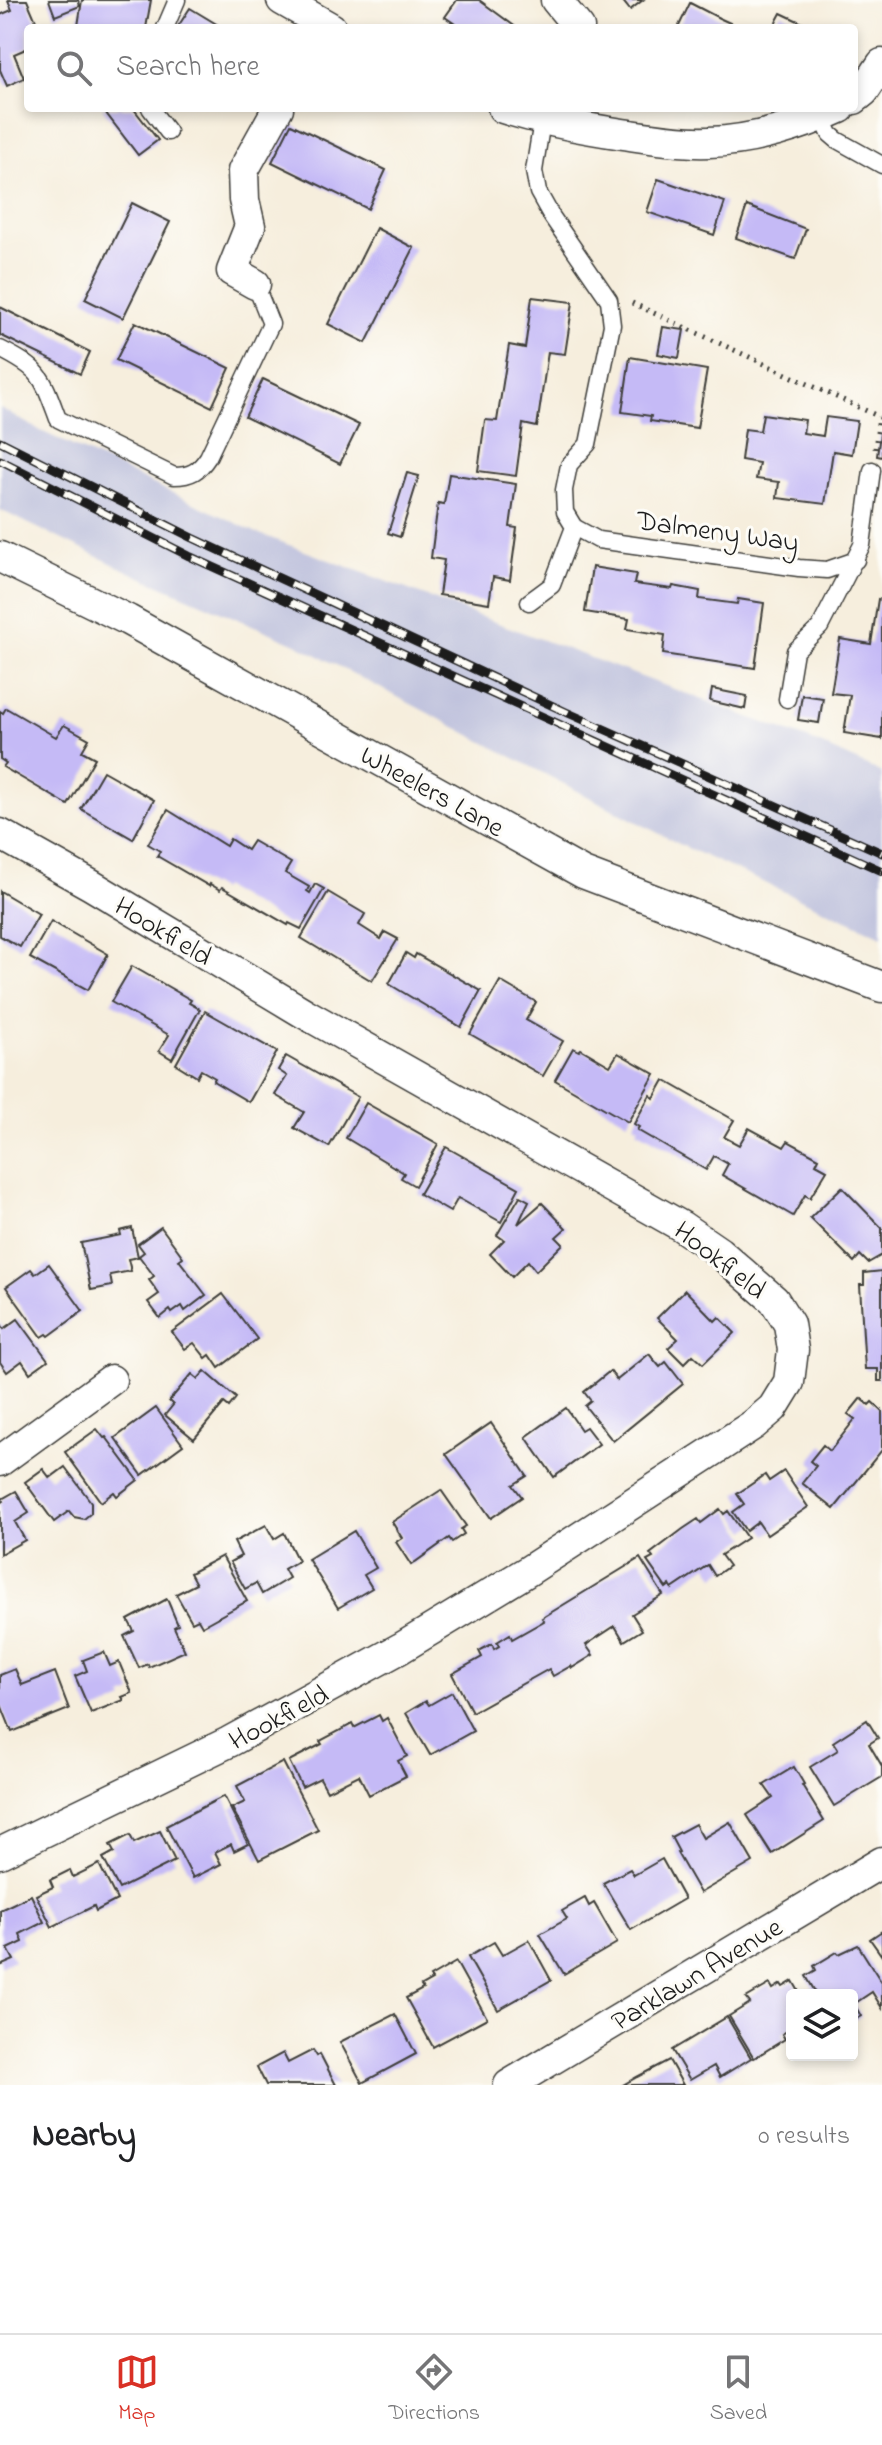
<!DOCTYPE html>
<html lang="en">
<head>
<meta charset="utf-8">
<style>
  :root { --surface:#fff; --page:#f2f2f2; --text:#202124; --muted:#757577; --line:#e0e0e0; --accent:#d93025 }
  body { margin:0; font-family:"Indie Flower",sans-serif; background:var(--page); color:var(--text) }
  .controls { position:absolute; right:24px; bottom:24px; display:grid; overflow:hidden; border-radius:8px; box-shadow:0 4px 12px #0003 }
  .controls button { width:72px; height:72px; display:grid; place-items:center; padding:0; border:0; border-bottom:2px solid var(--line); background:var(--surface); color:var(--text); font:40px sans-serif }
  .list { margin:0; padding:0; list-style:none }
  h2 { display:flex; justify-content:space-between; align-items:center; height:104px; margin:0; padding:0 32px; font-size:34px }
  h2 small { font-size:26px; font-weight:400; color:var(--muted) }
  .icon { flex:none; width:44px; height:44px; fill:none; stroke:currentColor; stroke-width:2; stroke-linecap:round; stroke-linejoin:round }
  .map { position:relative; flex:none; width:882px; height:2085px; overflow:hidden }
  .search { position:absolute; background:var(--surface); box-shadow:0 4px 12px #0003; left:24px; right:24px; top:24px; height:88px; display:flex; align-items:center; gap:20px; box-sizing:border-box; padding:0 28px; border-radius:8px; color:var(--muted); font-size:30px }
  .sheet { height:248px; background:var(--surface) }
  nav { display:flex; justify-content:space-around; align-items:center; box-sizing:border-box; height:112px; border-top:2px solid var(--line); background:var(--surface); font-size:22px; color:var(--muted) }
  nav a { display:grid; justify-items:center; gap:4px }
  nav .on { color:var(--accent) }
  .map>svg:first-child { display:block }
</style>
</head>
<body>
<div class="map">
<svg width="882" height="2085" viewBox="0 0 882 2085">
  <rect width="100%" height="100%" fill="#fdfcf7"/>
  <filter id="ink" filterUnits="userSpaceOnUse"><feTurbulence type="fractalNoise" baseFrequency=".0125" numOctaves="2"/><feDisplacementMap in="SourceGraphic" scale="16" xChannelSelector="R" yChannelSelector="G"/><feConvolveMatrix kernelMatrix="1 2 1 2 8 2 1 2 1" color-interpolation-filters="sRGB"/></filter>
  <filter id="wash" filterUnits="userSpaceOnUse"><feTurbulence type="fractalNoise" baseFrequency=".006" numOctaves="4" result="noise"/><feDisplacementMap in="SourceGraphic" scale="32" xChannelSelector="R" yChannelSelector="G"/><feGaussianBlur stdDeviation="1.8" result="paint"/><feColorMatrix in="noise" values="0 0 0 0 0 0 0 0 0 0 0 0 0 0 0 0 0 1.4 0 .05"/><feComposite in="paint" operator="in"/></filter>
  <g filter="url(#wash)">
    <rect width="100%" height="100%" fill="#f6eedd"/>
    <polygon fill="#c0c2dd" points="0,408 41,431 257,533 818,743 882,773 882,936 683,846 296,644 134,574 0,510"/>
    <g id="blocks">
      <g fill="#c5baf6">
        <polygon points="8,0 27,0 39,28 28,28 28,48 14,54 24,78 7,86 0,70 0,15 12,10"/>
        <polygon points="49,0 78,0 80,6 55,16"/>
        <polygon points="82,0 151,0 146,28 91,28 78,26"/>
        <polygon points="457,0 479,0 517,28 461,28 445,17"/>
        <polygon points="622,0 643,0 630,10"/>
        <polygon points="690,3 719,18 741,28 678,28"/>
        <polygon points="190,8 223,28 177,28"/>
        <polygon points="781,13 813,28 773,28"/>
        <polygon points="102,108 133,108 158,140 138,155"/>
        <polygon points="291,124 386,170 368,209 272,162"/>
        <polygon points="658,179 725,202 714,235 647,212"/>
        <polygon points="132,203 170,222 123,318 85,299"/>
        <polygon points="747,206 806,229 795,259 736,238"/>
        <polygon points="376,228 414,248 366,343 328,324"/>
        <polygon points="532,297 573,302 565,354 548,352 537,427 523,424 516,476 478,471 485,420 497,421 509,345 525,348"/>
        <polygon points="0,307 90,352 80,374 0,335"/>
        <polygon points="135,322 230,368 212,407 116,360"/>
        <polygon points="663,327 684,330 679,358 658,354"/>
        <polygon points="630,357 707,370 697,428 650,421 651,416 622,412"/>
        <polygon points="263,379 359,425 340,464 245,417"/>
        <polygon points="763,414 805,420 803,433 823,436 826,417 857,421 852,454 833,451 825,504 777,498 779,482 756,479 759,463 741,460 745,429 760,431"/>
        <polygon points="880,434 882,434 882,457 877,456"/>
        <polygon points="407,473 419,476 400,537 388,533"/>
        <polygon points="449,474 516,484 510,527 517,528 510,580 493,577 489,603 439,595 444,560 431,558 438,503 444,504"/>
        <polygon points="592,567 636,574 634,584 672,589 673,586 700,591 699,599 737,604 738,599 764,603 755,668 663,654 665,635 627,629 629,619 585,612"/>
        <polygon points="878,599 882,600 882,739 844,733 850,695 831,693 840,639 871,644"/>
        <polygon points="712,689 747,696 745,709 710,701"/>
        <polygon points="802,695 823,698 819,723 798,720"/>
        <polygon points="6,708 56,737 64,725 89,739 82,751 95,758 68,805 3,767 6,763 0,759 0,711 3,713"/>
        <polygon points="103,771 154,800 133,839 81,809"/>
        <polygon points="168,810 226,846 230,839 247,850 253,841 291,863 285,873 309,887 307,891 310,893 315,884 324,889 301,929 289,923 288,925 222,887 220,890 210,884 209,886 157,856 160,851 148,844"/>
        <polygon points="0,891 39,914 20,947 0,936"/>
        <polygon points="328,892 365,914 359,925 381,939 385,932 398,939 372,981 301,938"/>
        <polygon points="51,921 108,954 88,990 30,958"/>
        <polygon points="406,953 414,958 416,954 481,991 461,1027 389,984"/>
        <polygon points="132,966 191,1000 189,1003 200,1009 172,1059 159,1051 169,1035 111,1002"/>
        <polygon points="500,981 536,1002 526,1020 563,1041 543,1076 470,1034"/>
        <polygon points="205,1011 277,1052 249,1102 213,1081 215,1078 201,1070 197,1077 176,1064"/>
        <polygon points="573,1048 579,1051 581,1049 610,1066 618,1053 655,1074 628,1122 555,1080"/>
        <polygon points="286,1056 358,1097 329,1147 294,1128 304,1112 275,1095 287,1076 278,1070"/>
        <polygon points="664,1080 734,1120 724,1137 739,1145 749,1128 784,1147 788,1141 819,1158 816,1164 827,1170 810,1198 805,1195 793,1216 722,1175 728,1164 714,1156 706,1170 637,1130 639,1127 634,1124 650,1095 654,1098"/>
        <polygon points="366,1103 438,1144 415,1186 401,1178 404,1173 346,1138"/>
        <polygon points="446,1147 519,1188 501,1222 458,1198 450,1212 419,1194"/>
        <polygon points="842,1187 882,1228 882,1255 868,1263 860,1255 854,1262 810,1218"/>
        <polygon points="520,1196 529,1201 518,1224 542,1203 566,1228 556,1237 563,1244 536,1271 528,1261 512,1277 490,1254 504,1240 497,1235"/>
        <polygon points="161,1227 183,1257 179,1260 206,1295 185,1311 182,1306 172,1313 170,1310 160,1318 148,1302 159,1294 149,1280 154,1276 139,1256 144,1252 138,1244"/>
        <polygon points="132,1228 138,1257 128,1259 131,1271 110,1275 112,1286 91,1290 81,1243 121,1235 120,1231"/>
        <polygon points="49,1264 83,1311 49,1336 47,1334 42,1337 6,1287 31,1269 35,1274"/>
        <polygon points="882,1271 882,1381 878,1381 878,1369 865,1369 860,1285 864,1285 864,1273"/>
        <polygon points="685,1290 715,1321 719,1317 735,1333 703,1364 693,1355 684,1364 668,1348 678,1339 657,1318"/>
        <polygon points="223,1294 257,1339 219,1368 210,1355 206,1358 194,1343 185,1349 172,1332"/>
        <polygon points="18,1319 48,1360 30,1373 22,1361 7,1372 0,1362 0,1322 4,1329"/>
        <polygon points="649,1354 660,1367 666,1362 683,1384 613,1441 585,1406 591,1401 584,1392 610,1371 617,1380"/>
        <polygon points="205,1371 236,1398 229,1407 224,1403 194,1439 165,1415 173,1405 169,1401 192,1374 198,1379"/>
        <polygon points="861,1398 869,1405 872,1402 882,1411 882,1450 834,1509 802,1483 816,1466 810,1461 823,1445 830,1451 855,1419 848,1414"/>
        <polygon points="156,1408 183,1445 142,1475 115,1438"/>
        <polygon points="566,1408 581,1430 586,1427 599,1444 554,1477 526,1437"/>
        <polygon points="491,1423 527,1476 513,1485 522,1497 491,1518 446,1454"/>
        <polygon points="97,1429 104,1438 106,1437 138,1480 117,1496 114,1492 101,1502 65,1452"/>
        <polygon points="65,1467 91,1502 91,1513 84,1519 74,1517 69,1511 54,1522 25,1482 43,1469 50,1478"/>
        <polygon points="784,1471 808,1507 767,1535 758,1522 746,1531 733,1512 744,1504 737,1494 765,1475 769,1481"/>
        <polygon points="441,1490 466,1526 461,1529 464,1534 452,1542 449,1538 411,1565 396,1542 402,1538 392,1522"/>
        <polygon points="16,1491 29,1513 15,1522 25,1540 0,1554 0,1503 3,1501 2,1499"/>
        <polygon points="720,1509 724,1514 728,1511 747,1538 721,1555 729,1566 715,1576 708,1565 672,1589 670,1585 666,1588 647,1561 653,1558 650,1554 683,1529 698,1519 701,1523"/>
        <polygon points="266,1525 274,1539 284,1533 298,1561 284,1569 289,1578 262,1594 256,1583 245,1589 230,1562 241,1556 234,1542"/>
        <polygon points="354,1531 376,1568 364,1575 372,1588 338,1608 308,1559"/>
        <polygon points="222,1556 247,1601 202,1626 198,1619 192,1622 176,1594 196,1584 190,1573"/>
        <polygon points="640,1558 663,1595 632,1614 642,1630 624,1641 615,1626 586,1645 593,1655 572,1668 571,1666 553,1676 549,1669 472,1712 452,1674 482,1657 479,1651 492,1644 494,1649 499,1646 497,1642 510,1634 512,1639 544,1621 542,1618"/>
        <polygon points="167,1599 178,1625 174,1627 185,1651 149,1667 148,1664 139,1668 124,1636 134,1631 128,1620"/>
        <polygon points="104,1652 110,1666 119,1662 132,1693 122,1697 124,1700 91,1713 75,1676 87,1671 83,1660"/>
        <polygon points="15,1669 22,1685 55,1672 69,1709 12,1732 0,1702 0,1675"/>
        <polygon points="452,1692 473,1731 430,1755 406,1713 426,1701 429,1705"/>
        <polygon points="379,1715 382,1721 387,1718 407,1756 398,1761 406,1776 369,1795 359,1775 327,1791 320,1778 302,1787 289,1761 322,1744 320,1741 352,1724 354,1728"/>
        <polygon points="867,1720 878,1738 869,1744 882,1766 882,1777 834,1806 810,1767 838,1750 833,1742"/>
        <polygon points="283,1762 318,1830 259,1860 232,1808 245,1802 237,1786"/>
        <polygon points="794,1767 804,1784 802,1785 824,1821 772,1854 747,1815 773,1798 764,1785"/>
        <polygon points="224,1796 248,1844 234,1851 231,1844 215,1852 221,1864 193,1878 166,1826"/>
        <polygon points="730,1822 753,1862 700,1893 677,1853 679,1852 671,1837 695,1824 703,1838"/>
        <polygon points="160,1831 175,1861 119,1889 103,1858 114,1852 110,1845 130,1835 134,1843"/>
        <polygon points="662,1859 684,1899 631,1930 603,1883 630,1869 634,1875"/>
        <polygon points="99,1864 117,1900 96,1911 94,1906 52,1927 36,1895 53,1887 50,1880 70,1870 73,1877"/>
        <polygon points="31,1895 44,1922 20,1934 23,1942 8,1949 14,1960 0,1966 0,1910"/>
        <polygon points="585,1898 589,1906 594,1903 617,1943 564,1974 540,1934 567,1919 562,1911"/>
        <polygon points="882,1931 882,1956 870,1939"/>
        <polygon points="529,1940 551,1980 498,2010 468,1957 494,1942 502,1955"/>
        <polygon points="858,1945 882,1983 882,2008 872,1992 854,2004 861,2016 852,2021 852,1995 817,1995 806,1976 816,1970 814,1966 837,1952 839,1954"/>
        <polygon points="456,1962 487,2018 433,2047 406,1998 423,1989 421,1986 432,1980 430,1977"/>
        <polygon points="793,1981 801,1995 792,1995 792,2028 782,2034 785,2039 754,2058 729,2016 750,2003 746,1998 770,1984 773,1989 781,1984 783,1987"/>
        <polygon points="395,2014 416,2054 362,2083 340,2042"/>
        <polygon points="727,2017 751,2058 720,2077 714,2066 690,2080 672,2050"/>
        <polygon points="313,2050 317,2056 320,2054 336,2085 266,2085 257,2067 283,2053 288,2063"/>
        <polygon points="669,2060 683,2085 623,2085 637,2077"/>
      </g>
    </g>
  </g>
  <g filter="url(#ink)">
    <use href="#blocks" fill-opacity="0" stroke="#3d3c39" stroke-width="2"/>
    <g fill="none" stroke-linecap="round" stroke-linejoin="round">
      <g stroke="#3d3c39" stroke-width="19">
        <g id="service">
          <polyline points="165,28 177,0"/>
          <polyline points="150,108 168,132"/>
          <polyline points="822,116 830,134 837,140 882,165"/>
          <path d="M0,349C42,370 42,376 58,419L174,476C191,476 199,471 208,457L271,324L255,284"/>
          <polyline points="574,527 598,540 799,568 827,570 856,560"/>
          <polyline points="529,602 552,585 574,527 565,512 564,490 569,465 588,444 612,325 609,300 552,217 538,192 534,171 542,121"/>
          <polyline points="787,699 795,651 820,627 862,545 872,470"/>
        </g>
      </g>
      <g stroke="#3d3c39" stroke-width="33">
        <g id="minor">
          <polyline points="282,0 331,28"/>
          <polyline points="556,0 579,28"/>
          <polyline points="854,99 864,91 882,64"/>
          <path d="M503,108C543,121 582,128 623,134C651,138 681,143 709,142C753,141 801,126 840,108"/>
          <polyline points="255,284 232,271 250,226 244,200 243,171 278,108"/>
          <polyline points="0,557 128,620 583,873 882,987"/>
          <polyline points="0,834 91,885 304,1013 681,1226 719,1252 774,1300 789,1324 793,1350 789,1382 773,1408 753,1425 528,1571 401,1648 229,1742 0,1853"/>
          <polyline points="0,1461 111,1380"/>
          <polyline points="509,2085 882,1862"/>
        </g>
      </g>
      <g stroke="#3d3c39" stroke-width="5" stroke-dasharray="2 6" stroke-linecap="butt">
        <polyline points="632,303 882,418"/>
        <polyline points="875,449 879,417"/>
      </g>
      <use href="#service" stroke="#fff" stroke-width="16"/>
      <use href="#minor" stroke="#fff" stroke-width="30"/>
      <g stroke="#1c1c1c" stroke-width="9">
        <g id="rail">
          <polyline points="0,441 193,538 566,712 882,853"/>
          <polyline points="0,460 189,556 882,871"/>
        </g>
      </g>
      <use href="#rail" stroke="#fdfcf7" stroke-width="6" stroke-dasharray="18" stroke-linecap="butt"/>
    </g>
  </g>
  <g text-anchor="middle" stroke-width="6" stroke-linejoin="round" paint-order="stroke">
    <g font-size="28" fill="#1c1c1c" stroke="#fdfcf7">
      <text transform="translate(718 530) rotate(8)" y="10">Dalmeny Way</text>
      <text transform="translate(433 790) rotate(29)" y="10">Wheelers Lane</text>
      <text transform="translate(164 930) rotate(31)" y="10">Hookfield</text>
      <text transform="translate(721 1259) rotate(38)" y="10">Hookfield</text>
      <text transform="translate(278 1716) rotate(-28)" y="10">Hookfield</text>
      <text transform="translate(696 1973) rotate(-31)" y="10">Parklawn Avenue</text>
    </g>
  </g>
</svg>
<div class="controls">
<button><svg class="icon" aria-label="layers" viewBox="0 0 24 24"><path d="M12 4l9 5-9 5-9-5zM3 14l9 5 9-5"/></svg></button>
</div>
<div class="search"><svg class="icon" aria-label="search" viewBox="0 0 24 24"><circle cx="10" cy="10" r="6"/><path d="M15 15l6 6"/></svg>Search here</div>
</div>
<section class="sheet">
<h2>Nearby<small>0 results</small></h2>
<ul class="list">
</ul>
</section>
<nav>
<a class="on"><svg class="icon" aria-label="map" viewBox="0 0 24 24"><path d="M3 6l6-2 6 2 6-2v14l-6 2-6-2-6 2zM9 4v14M15 6v14"/></svg>Map</a>
<a><svg class="icon" aria-label="directions" viewBox="0 0 24 24"><path d="M12 3l9 9-9 9-9-9zM9 14v-3h6M13 9l2 2-2 2"/></svg>Directions</a>
<a><svg class="icon" aria-label="saved" viewBox="0 0 24 24"><path d="M7 4h10v16l-5-4-5 4z"/></svg>Saved</a>
</nav>
</body>
</html>
